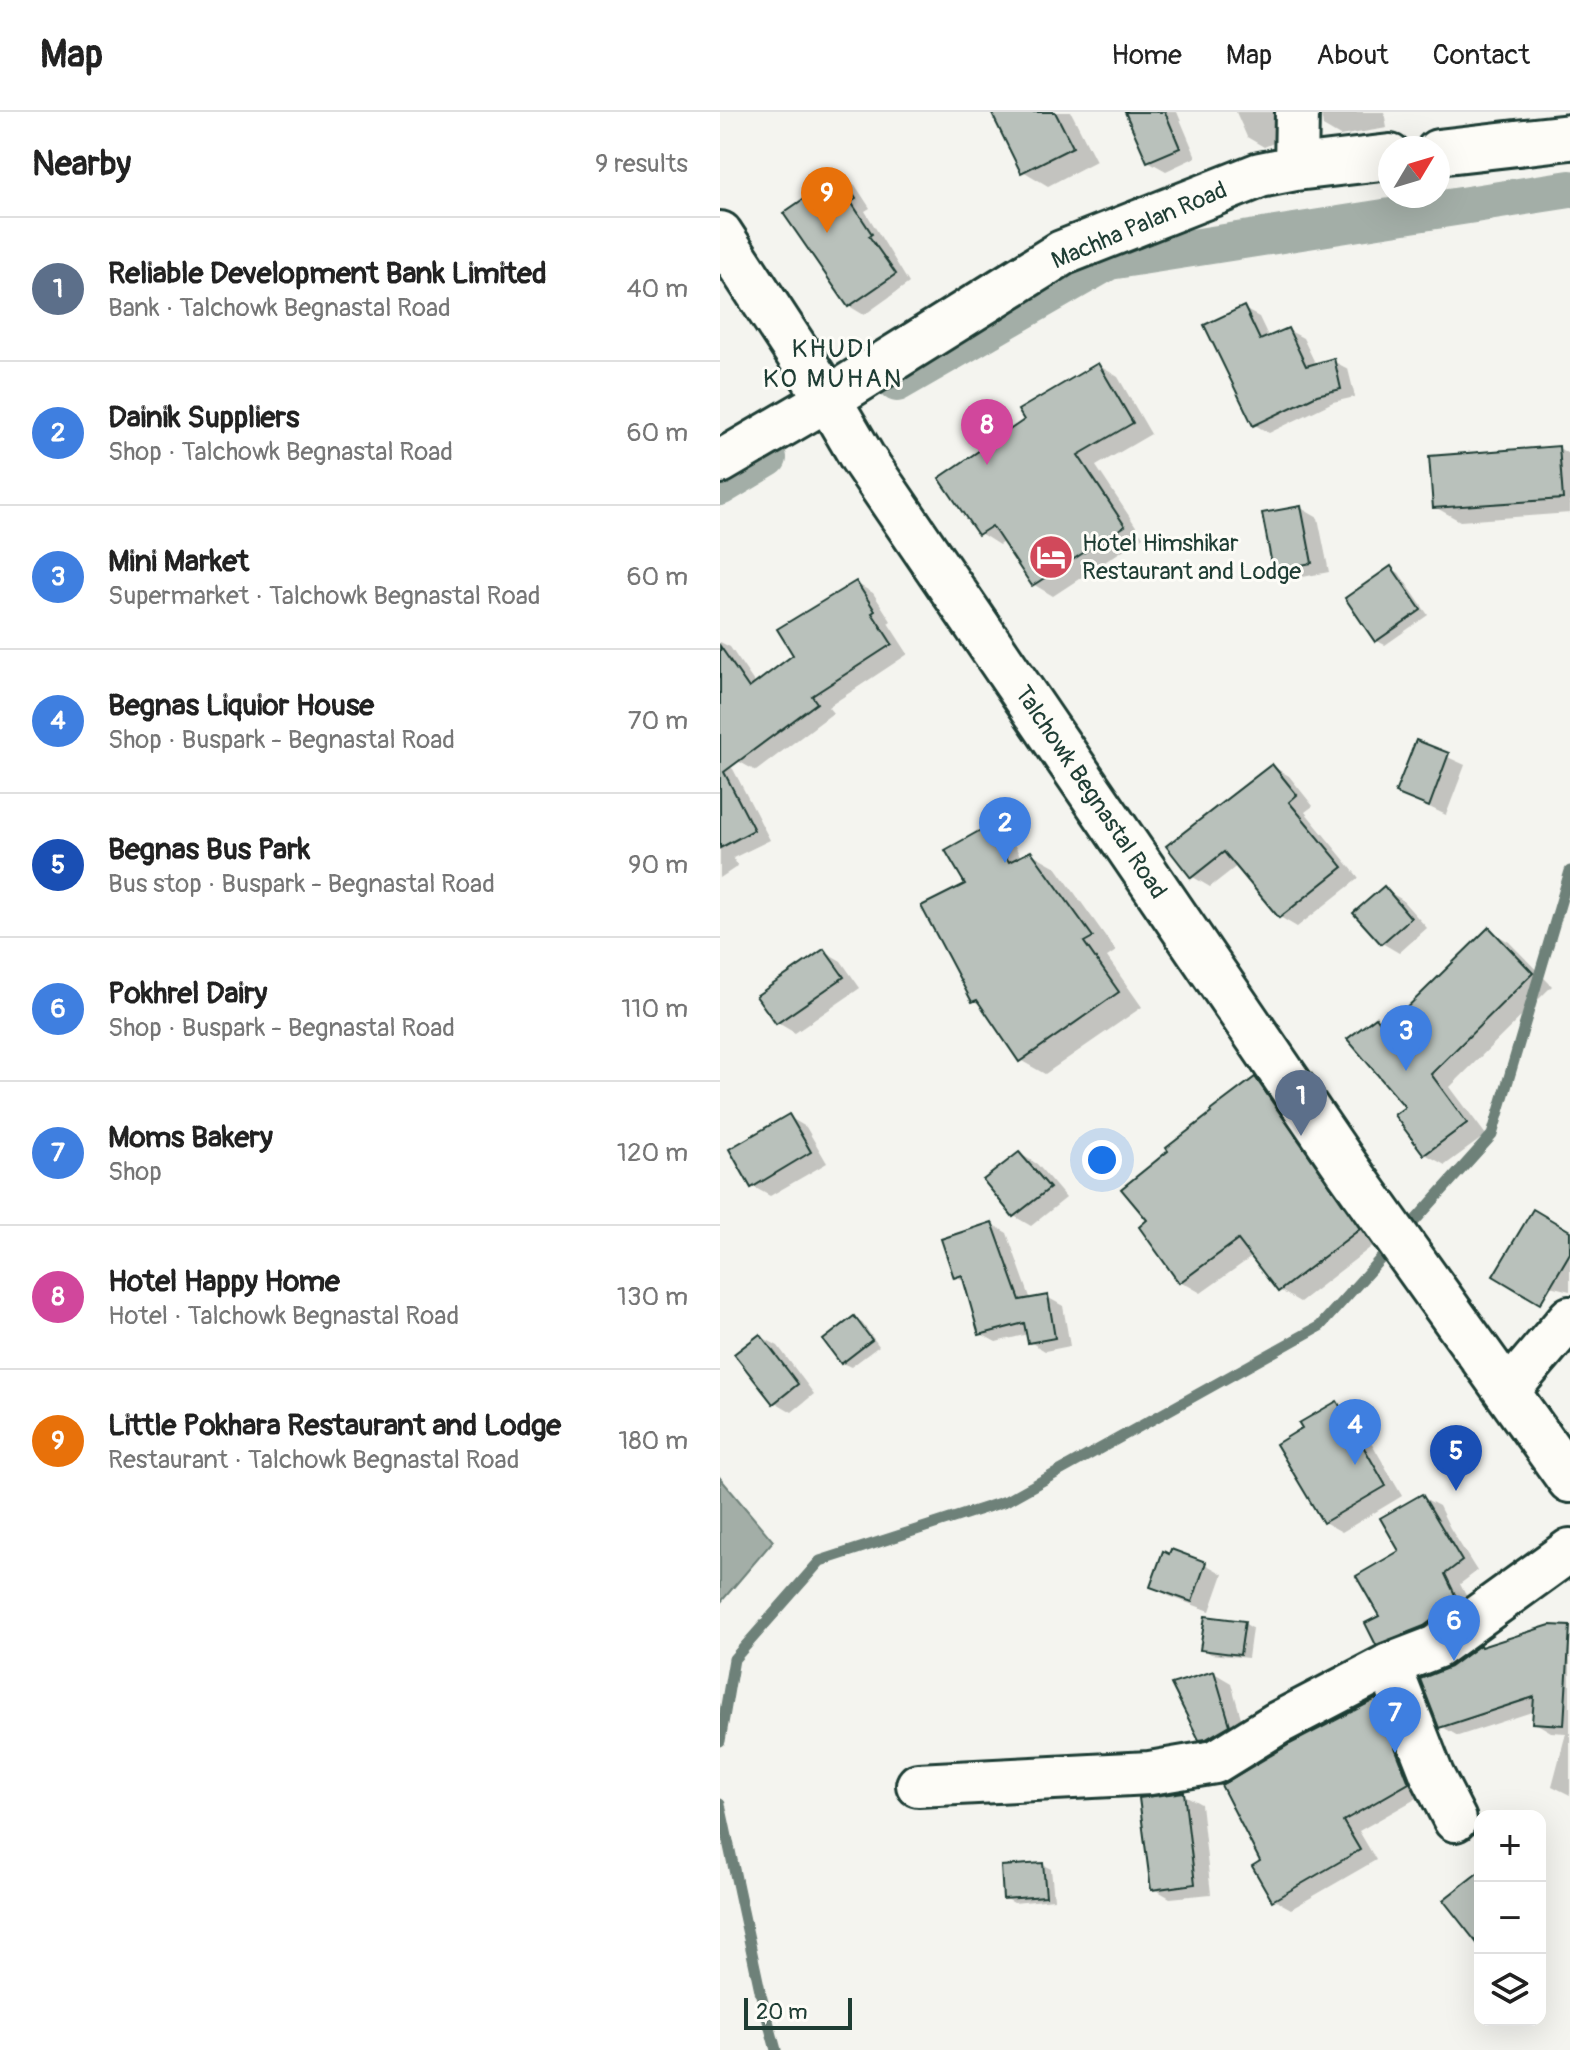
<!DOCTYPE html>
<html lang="en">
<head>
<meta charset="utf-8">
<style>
  :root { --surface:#fff; --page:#f6f6f6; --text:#222; --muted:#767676; --line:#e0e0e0; --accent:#0b8043 }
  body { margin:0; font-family:Pangolin,sans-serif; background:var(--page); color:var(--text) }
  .controls { position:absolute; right:24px; bottom:24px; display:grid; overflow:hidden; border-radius:16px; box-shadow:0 8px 32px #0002 }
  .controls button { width:72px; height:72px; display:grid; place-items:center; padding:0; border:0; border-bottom:2px solid var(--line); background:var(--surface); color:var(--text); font:40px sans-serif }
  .compass { position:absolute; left:658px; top:24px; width:72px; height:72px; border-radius:50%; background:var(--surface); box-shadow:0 8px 32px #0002; rotate:52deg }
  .scale { position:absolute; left:24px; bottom:20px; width:108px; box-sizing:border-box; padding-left:8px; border:4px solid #1f3d34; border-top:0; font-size:22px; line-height:28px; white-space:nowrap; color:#1f3d34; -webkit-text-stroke:6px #fdfcf7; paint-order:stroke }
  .you { position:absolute; left:382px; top:1048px; width:28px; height:28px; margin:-20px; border:6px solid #fff; border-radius:50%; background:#1a73e8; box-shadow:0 0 0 12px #1a73e833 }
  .badge { display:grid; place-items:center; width:52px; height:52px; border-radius:50%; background:var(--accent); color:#fff; font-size:26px; font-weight:700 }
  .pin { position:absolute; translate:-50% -66px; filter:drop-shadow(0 2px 4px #0008) }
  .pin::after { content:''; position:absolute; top:42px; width:28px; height:24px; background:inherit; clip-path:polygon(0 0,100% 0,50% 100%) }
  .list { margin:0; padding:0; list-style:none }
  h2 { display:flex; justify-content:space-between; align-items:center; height:104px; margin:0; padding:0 32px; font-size:34px }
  h2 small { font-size:26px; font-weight:400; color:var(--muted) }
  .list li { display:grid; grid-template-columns:52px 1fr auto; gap:24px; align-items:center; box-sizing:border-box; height:144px; padding:0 32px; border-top:2px solid var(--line) }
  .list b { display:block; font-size:30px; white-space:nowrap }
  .list p { margin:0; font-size:26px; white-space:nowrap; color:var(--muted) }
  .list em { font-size:26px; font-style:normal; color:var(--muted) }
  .icon { flex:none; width:44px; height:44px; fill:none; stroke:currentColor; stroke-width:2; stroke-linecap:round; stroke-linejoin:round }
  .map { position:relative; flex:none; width:850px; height:1938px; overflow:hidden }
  header { display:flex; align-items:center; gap:48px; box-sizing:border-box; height:112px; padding:0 40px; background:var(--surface); border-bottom:2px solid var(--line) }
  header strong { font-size:38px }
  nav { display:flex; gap:44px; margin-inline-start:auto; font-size:28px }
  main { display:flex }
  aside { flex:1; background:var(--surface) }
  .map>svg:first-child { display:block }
</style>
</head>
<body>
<header>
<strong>Map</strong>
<nav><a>Home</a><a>Map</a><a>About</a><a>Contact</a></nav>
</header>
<main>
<aside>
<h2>Nearby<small>9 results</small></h2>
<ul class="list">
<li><span class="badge" style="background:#5c6f8a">1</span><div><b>Reliable Development Bank Limited</b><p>Bank · Talchowk Begnastal Road</p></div><em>40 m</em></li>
<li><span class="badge" style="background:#3f7fe0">2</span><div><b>Dainik Suppliers</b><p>Shop · Talchowk Begnastal Road</p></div><em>60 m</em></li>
<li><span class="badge" style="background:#3f7fe0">3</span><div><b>Mini Market</b><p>Supermarket · Talchowk Begnastal Road</p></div><em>60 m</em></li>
<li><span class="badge" style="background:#3f7fe0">4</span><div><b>Begnas Liquior House</b><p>Shop · Buspark - Begnastal Road</p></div><em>70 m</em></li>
<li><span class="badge" style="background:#1a4fb4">5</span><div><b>Begnas Bus Park</b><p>Bus stop · Buspark - Begnastal Road</p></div><em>90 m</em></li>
<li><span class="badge" style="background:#3f7fe0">6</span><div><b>Pokhrel Dairy</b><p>Shop · Buspark - Begnastal Road</p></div><em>110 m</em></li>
<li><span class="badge" style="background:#3f7fe0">7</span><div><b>Moms Bakery</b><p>Shop</p></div><em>120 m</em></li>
<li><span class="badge" style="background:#d1479c">8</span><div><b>Hotel Happy Home</b><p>Hotel · Talchowk Begnastal Road</p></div><em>130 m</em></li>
<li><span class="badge" style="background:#e8710a">9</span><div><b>Little Pokhara Restaurant and Lodge</b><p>Restaurant · Talchowk Begnastal Road</p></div><em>180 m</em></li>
</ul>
</aside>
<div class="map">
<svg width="850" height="1938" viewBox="0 0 850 1938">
  <rect width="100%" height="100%" fill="#f4f4ef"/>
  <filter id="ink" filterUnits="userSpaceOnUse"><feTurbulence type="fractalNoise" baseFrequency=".0125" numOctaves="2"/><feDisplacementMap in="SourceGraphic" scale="16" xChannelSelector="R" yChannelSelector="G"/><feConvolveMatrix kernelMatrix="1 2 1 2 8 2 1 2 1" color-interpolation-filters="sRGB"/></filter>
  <g filter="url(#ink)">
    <polygon fill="#a3aea7" stroke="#6e8179" stroke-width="2" points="0,1366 53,1429 0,1491"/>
    <g fill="#0003">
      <polygon points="273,0 351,0 376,49 328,74 303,59"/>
      <polygon points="407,0 457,0 476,45 446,59 428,49"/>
      <polygon points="516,0 573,0 570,24 544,35 527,25"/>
      <polygon points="601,0 664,0 667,16 620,24 603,14"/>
      <polygon points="120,65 135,73 150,96 145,99 189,171 144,203 129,194"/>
      <polygon points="524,197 539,205 549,226 568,218 583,226 596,253 613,249 628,257 635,285 613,290 549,321 535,313"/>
      <polygon points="378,253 398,265 431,322 376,354 423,425 333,484 313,472 284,429 279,433 260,421 306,309"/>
      <polygon points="839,336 850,343 850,401 740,409 715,395"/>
      <polygon points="581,396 598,406 609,460 572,467 555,457"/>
      <polygon points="671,456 679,461 708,503 665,533 657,529"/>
      <polygon points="136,471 153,481 171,509 168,511 188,542 108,595 113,601 36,659 18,649 0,622 0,530 10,535 36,573 76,544"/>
      <polygon points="697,631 745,653 726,703 678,680"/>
      <polygon points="0,650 13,657 50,728 13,746 18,754 0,766"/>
      <polygon points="552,654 569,664 593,694 585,700 639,766 577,815 560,805 518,753 490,775 473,765"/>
      <polygon points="268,716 293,730 301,746 311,741 336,755 396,839 387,845 422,895 325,962 300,948 264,895 254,889 248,773"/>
      <polygon points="664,777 681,787 707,816 679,841 662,831"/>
      <polygon points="769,818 789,830 832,874 730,975 766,1023 725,1053 705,1042 657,907 670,915"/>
      <polygon points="104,839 121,849 140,876 75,921 58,911 39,884"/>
      <polygon points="535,967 555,979 659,1129 580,1190 559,1178 533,1144 481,1181 460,1169 430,1109 494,1001"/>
      <polygon points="69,1005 86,1015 107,1051 50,1084 32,1074"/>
      <polygon points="300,1042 317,1052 346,1086 311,1114 294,1104"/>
      <polygon points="272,1112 287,1121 311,1188 327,1185 343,1194 350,1234 325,1239 310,1230 308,1222 276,1230 261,1222 246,1170 236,1164"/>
      <polygon points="850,1121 850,1179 797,1166"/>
      <polygon points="134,1207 142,1211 159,1234 131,1255 122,1251"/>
      <polygon points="40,1224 58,1234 94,1282 72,1300 55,1290"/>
      <polygon points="617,1292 635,1302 682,1384 622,1420 604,1410"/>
      <polygon points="702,1385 719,1394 730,1416 757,1459 740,1472 754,1499 674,1541 657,1531 662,1505"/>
      <polygon points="452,1440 485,1452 503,1462 490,1499 449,1484 432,1474"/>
      <polygon points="524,1511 532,1516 528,1546 491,1542 482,1537"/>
      <polygon points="830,1515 850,1516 850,1683 832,1674 846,1621 831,1620 814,1610 815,1599 738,1624 721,1614 731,1556 762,1536"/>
      <polygon points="494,1561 511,1571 526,1623 498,1637 481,1627"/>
      <polygon points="656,1589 674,1599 706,1681 639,1719 656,1748 571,1797 553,1787"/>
      <polygon points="463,1682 481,1692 491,1782 450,1786 433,1776"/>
      <polygon points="323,1753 331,1757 334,1787 294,1791 285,1786"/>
    </g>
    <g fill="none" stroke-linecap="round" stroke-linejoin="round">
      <g stroke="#6e8179" stroke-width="11">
        <polyline points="683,1122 772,1023 850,759"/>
        <polyline points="0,1629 14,1547 100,1449 286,1389 600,1214 672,1134"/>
        <polyline points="0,1692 41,1883 56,1938"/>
      </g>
      <g stroke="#a3aea7" stroke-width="38">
        <polyline points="177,271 389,149 850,77"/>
        <polyline points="0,375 48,346"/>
      </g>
    </g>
    <g fill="#b9c1bb" stroke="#1f3d34" stroke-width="2">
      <polygon points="271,0 335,0 353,35 301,61"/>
      <polygon points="405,0 445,0 460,36 427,50"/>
      <polygon points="120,62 136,87 131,90 152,122 149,124 176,162 128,195 63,101"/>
      <polygon points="524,194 540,228 568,216 586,254 614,246 621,277 597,283 533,314 484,213"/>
      <polygon points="378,251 413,311 358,343 405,414 312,474 272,414 258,423 219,366 304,308 298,298"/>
      <polygon points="839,334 843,387 713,396 709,344"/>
      <polygon points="581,394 592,451 553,458 542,401"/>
      <polygon points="671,454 701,498 655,530 625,486"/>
      <polygon points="136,469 155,499 152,501 172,532 92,584 97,591 4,660 34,718 0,736 0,534 29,576 73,543 57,517"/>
      <polygon points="696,628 729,641 709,695 675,681"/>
      <polygon points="552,652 577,683 569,690 623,755 559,806 504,740 471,766 446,734"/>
      <polygon points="268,714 289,750 311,739 373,825 364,830 399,880 299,950 257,888 252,890 201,794 245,772 225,738"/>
      <polygon points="664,774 691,806 661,832 633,801"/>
      <polygon points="769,815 813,861 711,962 747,1011 704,1043 674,1003 685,995 627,927 656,905 665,917"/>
      <polygon points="104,837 124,865 56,912 36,884"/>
      <polygon points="535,965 640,1117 558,1180 518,1128 459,1171 419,1115 427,1108 401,1077 448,1039 446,1036 491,1001 490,999"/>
      <polygon points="69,1002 91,1040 31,1076 9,1037"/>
      <polygon points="299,1040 330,1076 293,1105 263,1068"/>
      <polygon points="813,1097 850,1119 850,1141 820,1192 773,1164"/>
      <polygon points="272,1110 300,1188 328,1183 335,1226 308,1231 304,1211 259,1223 242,1163 234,1166 221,1127"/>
      <polygon points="134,1204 152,1228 121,1252 103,1228"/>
      <polygon points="40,1222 78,1272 53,1292 14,1242"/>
      <polygon points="617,1289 666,1374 603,1411 556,1332 582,1316 579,1311"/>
      <polygon points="702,1382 742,1449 725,1462 738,1489 704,1514 656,1533 645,1511 659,1504 636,1464 679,1439 660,1406"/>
      <polygon points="451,1437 486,1450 472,1490 430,1475 443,1439 449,1442"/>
      <polygon points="485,1504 525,1509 520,1543 480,1538"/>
      <polygon points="830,1513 850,1514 844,1613 812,1611 814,1585 719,1616 700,1567 730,1555 760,1533 761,1535"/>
      <polygon points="494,1559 510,1613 486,1627 479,1628 451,1572"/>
      <polygon points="656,1587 689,1671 623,1709 640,1738 552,1789 532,1754 540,1749 501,1673 570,1632"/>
      <polygon points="464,1680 475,1772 431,1778 419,1686"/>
      <polygon points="323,1751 326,1784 283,1787 281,1754"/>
      <polygon points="760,1759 760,1835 723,1788"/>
    </g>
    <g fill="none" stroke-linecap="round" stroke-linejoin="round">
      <g stroke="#1f3d34" stroke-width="48">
        <g id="street">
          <polyline points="576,56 577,0"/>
          <polyline points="0,350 108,287"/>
          <polyline points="788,1279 850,1206"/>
          <polyline points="669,1553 712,1663 735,1708"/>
          <polyline points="198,1673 430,1661 495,1650 558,1611 669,1553 716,1535 850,1438"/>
        </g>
      </g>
      <g stroke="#1f3d34" stroke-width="50">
        <g id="secondary">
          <polyline points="718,40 850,25"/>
          <polyline points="0,122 108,287 142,345 627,1056 850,1368"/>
          <polyline points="108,287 342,141 540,63 576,56 670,45"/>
        </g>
      </g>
      <use href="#street" stroke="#fdfcf7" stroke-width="42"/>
      <use href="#secondary" stroke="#fdfcf7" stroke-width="44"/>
    </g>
  </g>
  <defs>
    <g id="hotel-disc" transform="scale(2.3)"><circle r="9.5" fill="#d1495b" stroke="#fdfcf7"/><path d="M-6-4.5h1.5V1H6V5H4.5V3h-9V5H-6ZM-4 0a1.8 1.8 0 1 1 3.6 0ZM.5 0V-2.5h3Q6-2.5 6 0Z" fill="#fff"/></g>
  </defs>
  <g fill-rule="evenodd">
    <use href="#hotel-disc" x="331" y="445"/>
  </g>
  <g text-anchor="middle" stroke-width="6" stroke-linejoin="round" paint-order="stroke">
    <g font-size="24" fill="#1f3d34" stroke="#fdfcf7">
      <text transform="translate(419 113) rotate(-23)" y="8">Machha Palan Road</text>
      <text transform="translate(371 680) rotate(56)" y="8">Talchowk Begnastal Road</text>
    </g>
    <g font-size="24" fill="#1f3d34" stroke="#fdfcf7" text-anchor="start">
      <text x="362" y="439">Hotel Himshikar<tspan x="362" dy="28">Restaurant and Lodge</tspan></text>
    </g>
    <g font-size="26" letter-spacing="2" fill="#1f3d34" stroke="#fdfcf7">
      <text x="113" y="245">KHUDI<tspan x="113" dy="30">KO MUHAN</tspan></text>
    </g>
  </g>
</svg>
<div class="controls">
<button>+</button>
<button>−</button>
<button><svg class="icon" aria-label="layers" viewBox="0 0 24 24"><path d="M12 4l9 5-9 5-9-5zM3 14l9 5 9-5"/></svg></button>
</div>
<svg class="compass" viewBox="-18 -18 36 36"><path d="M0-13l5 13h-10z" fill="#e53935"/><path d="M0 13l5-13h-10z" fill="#767676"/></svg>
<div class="scale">20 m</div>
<div class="you"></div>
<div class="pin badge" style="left:581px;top:1024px;background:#5c6f8a">1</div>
<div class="pin badge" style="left:285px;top:751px;background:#3f7fe0">2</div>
<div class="pin badge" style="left:686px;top:959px;background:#3f7fe0">3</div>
<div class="pin badge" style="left:635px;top:1353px;background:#3f7fe0">4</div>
<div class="pin badge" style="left:736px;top:1379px;background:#1a4fb4">5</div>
<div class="pin badge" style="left:734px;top:1549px;background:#3f7fe0">6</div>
<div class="pin badge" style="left:675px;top:1641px;background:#3f7fe0">7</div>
<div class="pin badge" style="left:267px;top:353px;background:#d1479c">8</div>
<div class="pin badge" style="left:107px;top:121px;background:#e8710a">9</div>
</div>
</main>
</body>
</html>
